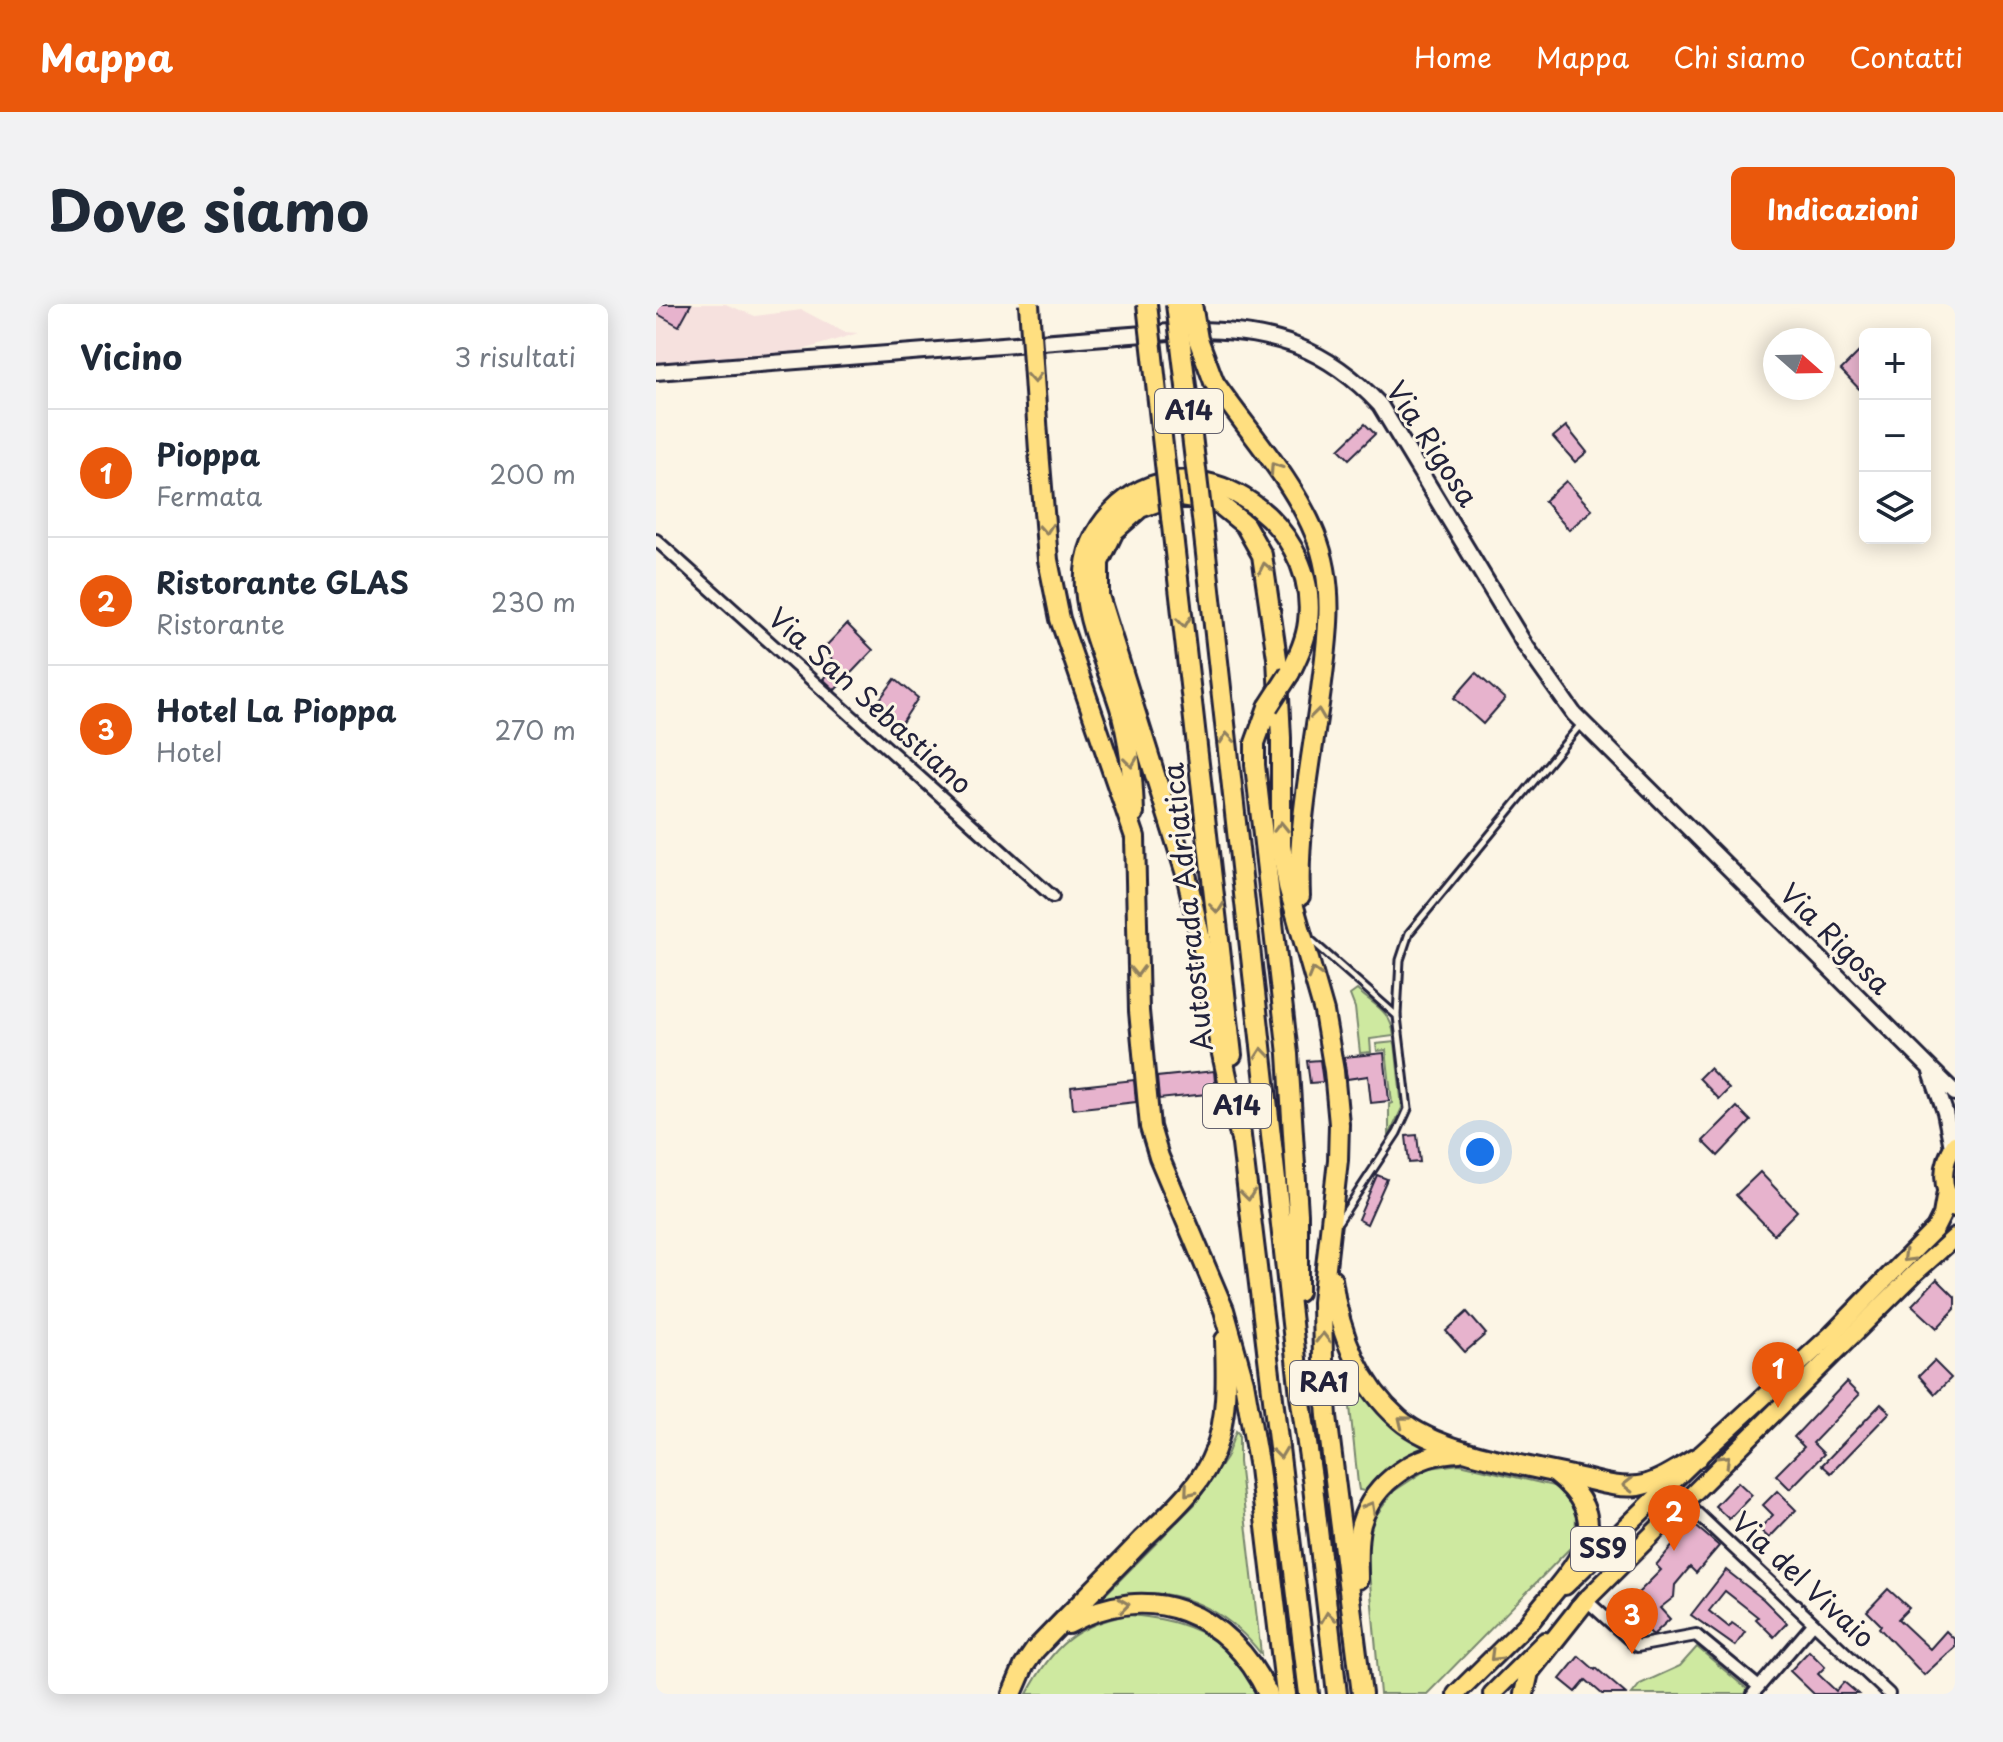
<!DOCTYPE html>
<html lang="it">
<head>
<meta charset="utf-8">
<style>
  :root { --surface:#fff; --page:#f2f2f3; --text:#1f2937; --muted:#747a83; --line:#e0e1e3; --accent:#ea580c }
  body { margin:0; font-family:"Playpen Sans",sans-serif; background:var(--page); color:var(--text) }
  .controls { position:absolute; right:24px; top:24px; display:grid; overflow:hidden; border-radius:12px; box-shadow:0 4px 20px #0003 }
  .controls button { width:72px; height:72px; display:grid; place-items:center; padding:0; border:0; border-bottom:2px solid var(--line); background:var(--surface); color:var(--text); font:40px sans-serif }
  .compass { position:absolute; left:1107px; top:24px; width:72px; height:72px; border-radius:50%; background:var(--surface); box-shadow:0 4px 20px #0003; rotate:110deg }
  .you { position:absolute; left:824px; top:848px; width:28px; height:28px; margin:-20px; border:6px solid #fff; border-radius:50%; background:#1a73e8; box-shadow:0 0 0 12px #1a73e833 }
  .badge { display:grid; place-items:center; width:52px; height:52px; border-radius:50%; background:var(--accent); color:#fff; font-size:26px; font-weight:700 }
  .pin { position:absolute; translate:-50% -66px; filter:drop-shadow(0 2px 4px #0008) }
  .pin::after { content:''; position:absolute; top:42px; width:28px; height:24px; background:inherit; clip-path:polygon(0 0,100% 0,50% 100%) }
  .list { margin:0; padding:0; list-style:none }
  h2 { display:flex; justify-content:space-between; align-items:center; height:104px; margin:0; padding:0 32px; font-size:34px }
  h2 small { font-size:26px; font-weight:400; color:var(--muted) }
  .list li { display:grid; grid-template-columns:52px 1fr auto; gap:24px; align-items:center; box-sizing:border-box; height:128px; padding:0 32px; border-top:2px solid var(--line) }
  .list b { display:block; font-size:30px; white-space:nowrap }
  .list p { margin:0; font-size:26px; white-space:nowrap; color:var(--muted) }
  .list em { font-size:26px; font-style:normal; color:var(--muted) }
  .icon { flex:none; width:44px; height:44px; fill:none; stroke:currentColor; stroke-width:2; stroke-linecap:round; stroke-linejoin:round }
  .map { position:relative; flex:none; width:1299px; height:1390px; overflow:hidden; border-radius:12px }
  header { display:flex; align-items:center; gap:48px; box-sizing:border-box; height:112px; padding:0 40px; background:var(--accent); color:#fff }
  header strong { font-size:38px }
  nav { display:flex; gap:44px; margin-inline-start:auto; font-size:28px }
  .intro { display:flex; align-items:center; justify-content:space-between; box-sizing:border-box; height:192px; padding:0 48px }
  h1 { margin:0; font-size:56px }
  .button { padding:20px 36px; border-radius:12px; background:var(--accent); color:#fff; font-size:28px; font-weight:700 }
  main { display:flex; gap:48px; padding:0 48px }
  aside { flex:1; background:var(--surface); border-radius:12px; box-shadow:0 4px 20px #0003 }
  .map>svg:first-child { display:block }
</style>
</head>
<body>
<header>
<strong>Mappa</strong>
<nav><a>Home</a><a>Mappa</a><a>Chi siamo</a><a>Contatti</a></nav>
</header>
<div class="intro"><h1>Dove siamo</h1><a class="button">Indicazioni</a></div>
<main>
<aside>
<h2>Vicino<small>3 risultati</small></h2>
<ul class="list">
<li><span class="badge">1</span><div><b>Pioppa</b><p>Fermata</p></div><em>200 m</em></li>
<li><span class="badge">2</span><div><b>Ristorante GLAS</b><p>Ristorante</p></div><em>230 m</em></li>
<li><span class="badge">3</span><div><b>Hotel La Pioppa</b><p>Hotel</p></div><em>270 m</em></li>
</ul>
</aside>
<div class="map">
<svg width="1299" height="1390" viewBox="0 0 1299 1390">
  <rect width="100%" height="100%" fill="#fcf5e5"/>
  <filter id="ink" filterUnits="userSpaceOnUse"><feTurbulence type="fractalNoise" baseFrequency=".0125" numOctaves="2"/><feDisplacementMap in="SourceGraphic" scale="16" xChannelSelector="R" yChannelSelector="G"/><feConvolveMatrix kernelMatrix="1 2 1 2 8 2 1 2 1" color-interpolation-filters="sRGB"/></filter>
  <g filter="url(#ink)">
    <polygon fill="#f6e1de" points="0,0 69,0 99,12 146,6 188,28 202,29 105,59 0,65"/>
    <g fill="#cee9a0" stroke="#78866e" stroke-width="2">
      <path d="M701,686C719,702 735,707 738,732L714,735L715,748L704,749L699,704L694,691Z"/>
      <polygon points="739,738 746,804 733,832 733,800 736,799 730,746 721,747 720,740"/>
      <polygon points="690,1064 711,1095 724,1108 781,1142 746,1156 708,1187 703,1186 702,1180"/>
      <path d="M580,1127L583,1130V1158L605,1350C576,1312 535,1288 487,1289C473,1290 456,1297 445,1295L539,1200L570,1154Z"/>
      <polygon points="804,1160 906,1184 920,1209 919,1239 771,1390 724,1390 711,1245 716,1217 738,1187 773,1164"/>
      <path d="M472,1311C530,1315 576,1333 600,1390H371C396,1343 419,1321 472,1311Z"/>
      <polygon points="1041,1343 1092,1386 1089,1390 976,1390 984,1380 1024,1362"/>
    </g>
    <g fill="#e7b3cd" stroke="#22223b" stroke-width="2">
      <polygon points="0,0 35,0 23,22 0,9"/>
      <polygon points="1209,42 1209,91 1185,66"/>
      <polygon points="709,120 719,130 693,155 683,145"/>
      <polygon points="910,122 931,148 919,158 897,133"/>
      <polygon points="910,177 936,206 913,226 888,197"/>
      <polygon points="191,320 217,346 179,386 167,375 180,359 167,345"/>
      <polygon points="820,369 849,395 827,420 798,394"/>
      <polygon points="239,375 262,394 243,423 218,403"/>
      <polygon points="728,749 733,797 715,799 712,772 691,775 688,753"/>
      <polygon points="664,756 667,778 654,779 651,757"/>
      <polygon points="1053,764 1073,785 1063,795 1043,774"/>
      <polygon points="558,767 560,789 503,795 501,773"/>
      <polygon points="478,776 480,798 417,805 415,783"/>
      <polygon points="1081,803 1095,817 1062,852 1047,837"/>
      <polygon points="761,831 764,858 753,859 750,832"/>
      <polygon points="1104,868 1141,907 1118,930 1080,891"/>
      <polygon points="721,871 731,875 711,920 702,915"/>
      <polygon points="1281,975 1299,993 1299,1005 1281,1024 1256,1001"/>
      <polygon points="811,1008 830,1030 809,1048 790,1027"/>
      <polygon points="1278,1057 1295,1074 1279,1090 1263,1072"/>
      <polygon points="1190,1078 1203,1091 1157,1139 1168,1150 1134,1185 1120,1171 1148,1143 1138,1133"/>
      <polygon points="1225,1100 1234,1108 1175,1169 1166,1161"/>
      <polygon points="1082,1178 1096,1191 1073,1215 1059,1202"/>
      <polygon points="1121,1187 1140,1206 1113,1234 1103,1225 1117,1211 1107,1201"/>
      <polygon points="1036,1219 1063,1242 1040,1269 1034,1263 1019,1281 1018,1293 1004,1304 1014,1315 997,1331 968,1303 1005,1266 1000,1261"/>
      <polygon points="1070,1266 1107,1295 1131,1319 1118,1333 1100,1315 1102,1313 1069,1287 1053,1307 1073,1323 1076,1319 1089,1328 1079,1342 1035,1311"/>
      <polygon points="1232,1285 1253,1304 1242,1315 1274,1345 1290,1327 1299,1336 1299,1343 1268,1371 1223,1324 1225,1321 1211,1307"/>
      <polygon points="1153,1347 1169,1363 1162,1370 1180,1387 1188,1378 1202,1390 1158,1390 1134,1367"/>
      <polygon points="923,1352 939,1366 940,1364 970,1390 946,1390 930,1376 920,1388 904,1375"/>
    </g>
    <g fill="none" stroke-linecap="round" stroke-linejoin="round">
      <g stroke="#22223b" stroke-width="11">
        <g id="lane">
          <polyline points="654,635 741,712 752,805 741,829 683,917"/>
          <polyline points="741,711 744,656 753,629 925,420"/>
        </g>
      </g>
      <g stroke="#22223b" stroke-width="16">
        <g id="street">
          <polyline points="0,236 397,593"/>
          <polyline points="1028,1197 1233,1390"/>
          <polyline points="930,1296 981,1342 1040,1331 1103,1383"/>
          <polyline points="1097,1390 1157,1320"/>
        </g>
      </g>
      <g stroke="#22223b" stroke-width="20">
        <g id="secondary">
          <path d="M0,68L539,26C616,26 670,43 724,101L869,341L918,410L1299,789"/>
          <polyline points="1275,768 1289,808 1296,843"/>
        </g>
      </g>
      <g stroke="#22223b" stroke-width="22">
        <g id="primary">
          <path d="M1299,840C1285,860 1284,884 1299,904"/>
          <polyline points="909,1282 1042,1153 1176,1030 1264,940 1279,925 1286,911 1290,888"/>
          <polyline points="922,1304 1260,968 1299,933"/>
          <polyline points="800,1390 884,1307"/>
          <polyline points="836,1390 889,1337"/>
        </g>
      </g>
      <g stroke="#22223b" stroke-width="24">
        <g id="highway">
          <path d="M558,78C591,126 637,176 659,230C680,282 672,332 665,386C656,454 641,524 644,592"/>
          <polyline points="383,147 392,256 404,315 479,533 483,707 494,823 503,853 568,1006 588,1078 603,1164 630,1390"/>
          <polyline points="515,213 576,751"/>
          <polyline points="546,214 644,1091 656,1174 681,1390"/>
          <polyline points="612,403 599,439 599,461 632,750 642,910 642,988"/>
          <path d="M478,509C477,474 474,441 465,407C446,342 399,267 456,208C534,128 664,214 652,318C650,336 642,352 634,369"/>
          <polyline points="584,824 653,1390"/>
          <polyline points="585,836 559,718 550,658 530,570 443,292 443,258 458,227 484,204 501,198 525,193 562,199 589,221 606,251 621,354 625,434 625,542 632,582 668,708 678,767 683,820 682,856 666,998 667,1056 671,1112 706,1390"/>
          <path d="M676,975C683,1027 702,1079 743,1115C780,1148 867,1161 916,1172C937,1176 960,1185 982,1182C1003,1179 1024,1163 1042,1153"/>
          <path d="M702,1275C702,1257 700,1238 705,1220C718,1177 761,1149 804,1148"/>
          <path d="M875,1316C914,1265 968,1223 899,1169"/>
          <path d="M412,1320C494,1275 573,1308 612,1390"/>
          <path d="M356,1390L368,1362L379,1346C414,1309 451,1273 486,1236C513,1210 546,1182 559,1146C572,1112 570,1072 569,1036"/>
          <polyline points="868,1390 873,1368 930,1296"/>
        </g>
      </g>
      <use href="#lane" stroke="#fcf5e5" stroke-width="5"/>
      <use href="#street" stroke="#fcf5e5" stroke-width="10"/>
      <use href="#secondary" stroke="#fcf5e5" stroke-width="14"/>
      <use href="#primary" stroke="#ffdf80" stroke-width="16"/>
      <use href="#highway" stroke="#ffdf80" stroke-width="18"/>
      <g stroke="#22223b" stroke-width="24" stroke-linecap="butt">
        <g id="highway-bridge">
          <polyline points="373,0 383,147"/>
          <polyline points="491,0 515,213"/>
          <polyline points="520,0 546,214"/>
          <polyline points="536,0 542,35 558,78"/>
          <polyline points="612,403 634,369"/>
        </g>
      </g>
      <use href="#highway-bridge" stroke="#ffdf80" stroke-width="18"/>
    </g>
    <defs><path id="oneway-chevron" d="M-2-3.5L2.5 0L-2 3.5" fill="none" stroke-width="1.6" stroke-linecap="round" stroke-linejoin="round" transform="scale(2)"/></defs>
    <g stroke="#90805e">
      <use href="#oneway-chevron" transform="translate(378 74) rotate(86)"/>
      <use href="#oneway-chevron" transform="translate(619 164) rotate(-124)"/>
      <use href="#oneway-chevron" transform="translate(390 225) rotate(85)"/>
      <use href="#oneway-chevron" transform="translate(609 264) rotate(-102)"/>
      <use href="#oneway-chevron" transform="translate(528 318) rotate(83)"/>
      <use href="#oneway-chevron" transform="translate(662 410) rotate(-83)"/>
      <use href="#oneway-chevron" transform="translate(571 434) rotate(-96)"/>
      <use href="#oneway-chevron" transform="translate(475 458) rotate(83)"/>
      <use href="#oneway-chevron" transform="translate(625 523) rotate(-91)"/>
      <use href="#oneway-chevron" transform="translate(561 604) rotate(84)"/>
      <use href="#oneway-chevron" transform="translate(481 667) rotate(88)"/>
      <use href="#oneway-chevron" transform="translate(658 669) rotate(-106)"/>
      <use href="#oneway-chevron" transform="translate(606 749) rotate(-96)"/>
      <use href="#oneway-chevron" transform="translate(592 891) rotate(83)"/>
      <use href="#oneway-chevron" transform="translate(1252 953) rotate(135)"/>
      <use href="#oneway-chevron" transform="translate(667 1034) rotate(-90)"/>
      <use href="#oneway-chevron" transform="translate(747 1117) rotate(-141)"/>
      <use href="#oneway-chevron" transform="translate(624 1149) rotate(83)"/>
      <use href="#oneway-chevron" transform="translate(1069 1156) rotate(-45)"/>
      <use href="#oneway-chevron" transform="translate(972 1181) rotate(-179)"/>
      <use href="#oneway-chevron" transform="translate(533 1187) rotate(130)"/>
      <use href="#oneway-chevron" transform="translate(714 1203) rotate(-61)"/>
      <use href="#oneway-chevron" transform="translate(468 1301) rotate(-8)"/>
      <use href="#oneway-chevron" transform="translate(672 1313) rotate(-97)"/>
      <use href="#oneway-chevron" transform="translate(839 1352) rotate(135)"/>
    </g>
  </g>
  <g text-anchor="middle" stroke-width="6" stroke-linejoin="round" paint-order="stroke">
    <g fill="#fcf5e5" stroke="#63616e" stroke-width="2">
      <rect x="499" y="85" width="68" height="44" rx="6"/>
      <rect x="547" y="780" width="68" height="44" rx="6"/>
      <rect x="634" y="1057" width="68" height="44" rx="6"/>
      <rect x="915" y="1223" width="64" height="44" rx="6"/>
    </g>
    <g font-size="26" font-weight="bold" fill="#22223b">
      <text x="533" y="116">A14</text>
      <text x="581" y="811">A14</text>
      <text x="668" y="1088">RA1</text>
      <text x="947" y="1254">SS9</text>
    </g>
    <g font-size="28" fill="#22223b" stroke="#fcf5e5">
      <text transform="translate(776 140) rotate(57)" y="10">Via Rigosa</text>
      <text transform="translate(214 397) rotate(42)" y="10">Via San Sebastiano</text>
      <text transform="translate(532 603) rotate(-96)" y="10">Autostrada Adriatica</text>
      <text transform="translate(1179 635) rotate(45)" y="10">Via Rigosa</text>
      <text transform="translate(1147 1276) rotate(43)" y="10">Via del Vivaio</text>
    </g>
  </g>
</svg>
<div class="controls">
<button>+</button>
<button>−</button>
<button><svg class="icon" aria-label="layers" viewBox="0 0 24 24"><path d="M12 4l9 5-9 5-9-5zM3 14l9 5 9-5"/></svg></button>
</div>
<svg class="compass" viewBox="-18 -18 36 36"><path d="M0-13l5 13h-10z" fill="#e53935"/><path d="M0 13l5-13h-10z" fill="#747a83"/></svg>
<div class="you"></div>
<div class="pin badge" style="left:1122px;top:1104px">1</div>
<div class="pin badge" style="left:1018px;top:1247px">2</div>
<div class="pin badge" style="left:976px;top:1350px">3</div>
</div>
</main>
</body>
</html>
